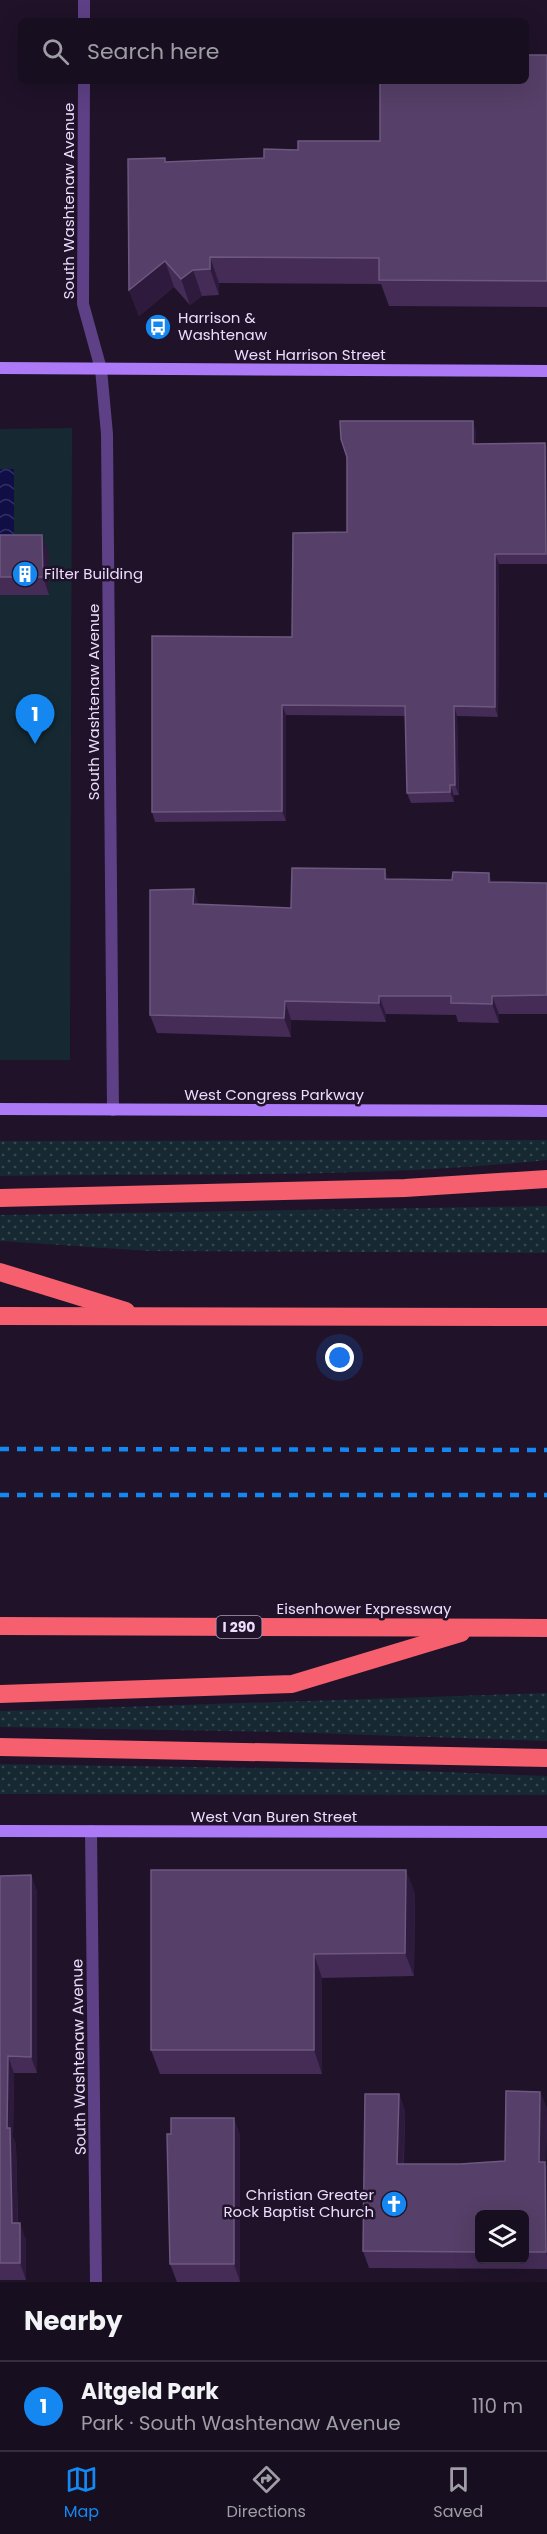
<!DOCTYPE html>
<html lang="en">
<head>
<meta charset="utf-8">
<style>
  :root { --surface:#170e1f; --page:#241c2c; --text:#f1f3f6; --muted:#9e9ca4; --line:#362e3d; --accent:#1587f0 }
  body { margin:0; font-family:Poppins,sans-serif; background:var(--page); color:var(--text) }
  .controls { position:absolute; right:18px; bottom:18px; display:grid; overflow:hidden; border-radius:9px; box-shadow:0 6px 24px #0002 }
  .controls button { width:54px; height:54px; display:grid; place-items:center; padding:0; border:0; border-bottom:2px solid var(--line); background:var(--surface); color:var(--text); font:30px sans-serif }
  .you { position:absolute; left:340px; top:1358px; width:21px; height:21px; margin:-15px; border:4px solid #fff; border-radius:50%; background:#1a73e8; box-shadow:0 0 0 9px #1a73e833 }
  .badge { display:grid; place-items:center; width:39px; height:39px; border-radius:50%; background:var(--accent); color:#fff; font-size:20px; font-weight:700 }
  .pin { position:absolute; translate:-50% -50px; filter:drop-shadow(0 2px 3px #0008) }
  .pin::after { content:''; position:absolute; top:32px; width:21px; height:18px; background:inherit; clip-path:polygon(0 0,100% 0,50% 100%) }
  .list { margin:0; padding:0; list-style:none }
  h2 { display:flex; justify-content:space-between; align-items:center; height:78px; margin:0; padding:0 24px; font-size:26px }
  h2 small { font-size:20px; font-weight:400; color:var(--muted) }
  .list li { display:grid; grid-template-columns:39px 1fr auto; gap:18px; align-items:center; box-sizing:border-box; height:90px; padding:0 24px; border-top:2px solid var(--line) }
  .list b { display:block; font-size:22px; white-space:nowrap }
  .list p { margin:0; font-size:20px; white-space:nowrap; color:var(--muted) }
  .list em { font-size:20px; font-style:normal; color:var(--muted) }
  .icon { flex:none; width:33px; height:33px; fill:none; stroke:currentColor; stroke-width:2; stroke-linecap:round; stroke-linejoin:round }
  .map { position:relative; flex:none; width:547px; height:2282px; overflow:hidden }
  .search { position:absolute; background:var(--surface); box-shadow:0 6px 24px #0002; left:18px; right:18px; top:18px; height:66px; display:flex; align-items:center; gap:15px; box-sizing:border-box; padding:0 21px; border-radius:9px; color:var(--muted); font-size:22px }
  .sheet { height:168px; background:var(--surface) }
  nav { display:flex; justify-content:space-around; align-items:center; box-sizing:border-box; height:84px; border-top:2px solid var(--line); background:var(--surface); font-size:16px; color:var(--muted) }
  nav a { display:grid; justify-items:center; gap:3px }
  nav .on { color:var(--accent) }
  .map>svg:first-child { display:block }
</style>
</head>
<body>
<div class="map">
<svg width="547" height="2282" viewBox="0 0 547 2282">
  <defs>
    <pattern id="grass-dots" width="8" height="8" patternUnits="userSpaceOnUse" patternTransform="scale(1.5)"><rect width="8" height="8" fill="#162932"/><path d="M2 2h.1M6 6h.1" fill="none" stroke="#384751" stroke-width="1.8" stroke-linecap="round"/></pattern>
    <pattern id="water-waves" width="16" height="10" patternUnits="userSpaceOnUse" patternTransform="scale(1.5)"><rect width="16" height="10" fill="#0f0e46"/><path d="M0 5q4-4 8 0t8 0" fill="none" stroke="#323062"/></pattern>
  </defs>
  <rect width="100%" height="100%" fill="#1f1229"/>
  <g fill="url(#grass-dots)">
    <path d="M547,1140V1160C366,1179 182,1173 0,1176V1141Z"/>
    <polygon points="547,1206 547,1253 150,1251 0,1241 0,1215"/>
    <polygon points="547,1693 547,1741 280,1732 0,1727 0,1711"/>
    <polygon points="0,1764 396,1770 547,1776 547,1795 0,1794"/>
  </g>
  <polygon fill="#162932" points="72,428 70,1060 0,1060 0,429"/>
  <rect fill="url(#water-waves)" x="0" y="469" width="14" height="79"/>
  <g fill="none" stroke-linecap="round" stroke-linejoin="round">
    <g stroke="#5d4085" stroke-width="12">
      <polyline points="84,21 84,0"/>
      <polyline points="84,81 83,304 101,369 107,434 113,1110"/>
      <polyline points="91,1831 96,2282"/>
    </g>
    <g stroke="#ac79f7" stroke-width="12">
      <polyline points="0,368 547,371"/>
      <polyline points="0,1109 547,1111"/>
      <polyline points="0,1831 547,1832"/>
    </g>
    <g stroke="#f55f6e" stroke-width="18">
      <polyline points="0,1198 405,1188 547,1179"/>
      <polyline points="0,1272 126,1311"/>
      <polyline points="0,1316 547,1317"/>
      <polyline points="0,1626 547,1628"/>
      <polyline points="0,1694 292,1684 461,1633"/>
      <polyline points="0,1747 547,1758"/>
    </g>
    <g stroke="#1587f0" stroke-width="4.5" stroke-dasharray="9 8" stroke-linecap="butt">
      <polyline points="0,1449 547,1450"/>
      <polyline points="0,1495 547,1495"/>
    </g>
  </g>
  <g fill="#442c56" fill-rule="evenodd">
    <polygon points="547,55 547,307 389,306 381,284 219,283 219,295 202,296 190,305 174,287 139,316 129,290 166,162 264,158 298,150 380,141"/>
    <polygon points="476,431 476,444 545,443 547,448 547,564 499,564 498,717 457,716 459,795 454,795 454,802 411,803 407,793 406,716 286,715 286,821 155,822 152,812 292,637 347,532 347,457"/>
    <polygon points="0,535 49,553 49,595 0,595"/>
    <polygon points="389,879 547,883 547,1014 499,1014 499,1023 458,1022 456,1015 386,1014 386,1022 291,1020 291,1037 157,1033 150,1015 199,905 291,908"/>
    <polygon points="31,1875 37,1892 37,2073 14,2073 13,2137 16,2145 18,2223 26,2240 26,2280 0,2280 0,1876"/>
    <polygon points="415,1893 414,1976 322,1978 322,2074 160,2074 151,2050"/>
    <path d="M540,2092L547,2109L546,2165L547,2168V2269L369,2268L363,2251L399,2094L405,2111L404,2164H460L505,2161ZM480,2214H525V2259H480Z"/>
    <polygon points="234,2118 240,2136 240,2282 177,2282 170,2264 171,2134"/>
  </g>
  <g fill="#2d1a3c">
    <polygon points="210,257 219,283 219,295 210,269"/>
    <polygon points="165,261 174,287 139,316 129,290"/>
    <polygon points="193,270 202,296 190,305 181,279"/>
    <polygon points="473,421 476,431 476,454 473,444"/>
    <polygon points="545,443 547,448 547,555 546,554"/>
    <polygon points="42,535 49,553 49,595 43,577"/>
    <polygon points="495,554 499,564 498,717 495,707"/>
    <polygon points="282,705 286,715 286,821 282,811"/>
    <polygon points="454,706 457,716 459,795 455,785"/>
    <polygon points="450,785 454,795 454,802 450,792"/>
    <polygon points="385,869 392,888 385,879"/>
    <polygon points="489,873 496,892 489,882"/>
    <polygon points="194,889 200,908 193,904"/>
    <polygon points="379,996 386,1014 386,1022 379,1003"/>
    <polygon points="492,996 499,1014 499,1023 492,1004"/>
    <polygon points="285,1001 291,1020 291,1037 284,1018"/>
    <polygon points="406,1870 415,1893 414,1976 405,1953"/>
    <polygon points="31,1875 37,1892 37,2073 31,2057"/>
    <polygon points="314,1954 322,1978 322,2074 314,2050"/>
    <polygon points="8,2056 14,2073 13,2137 16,2145 18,2240 12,2223 7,2128"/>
    <polygon points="540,2092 547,2109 546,2165 547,2168 547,2256 546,2252 539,2162"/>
    <polygon points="399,2094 405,2111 403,2181 397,2164"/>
    <polygon points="234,2118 240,2136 240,2282 234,2264"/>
    <polygon points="20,2223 26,2240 26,2280 20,2263"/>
  </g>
  <g fill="#563f68" stroke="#6d587f" stroke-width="1.5">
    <polygon points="526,55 547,55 547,281 379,280 379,258 210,257 210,269 193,270 181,279 165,261 129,290 128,159 165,158 165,162 264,158 264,149 298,150 298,141 380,141 380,81 526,81"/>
    <polygon points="340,421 473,421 473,444 545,443 546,554 495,554 495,707 454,706 455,785 450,785 450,792 407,793 405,706 282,705 282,811 152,812 152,636 292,637 293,533 347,532 347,457 341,439"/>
    <polygon points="0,535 42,535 43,577 0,577"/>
    <polygon points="292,868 385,869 385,879 452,880 453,872 489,873 489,882 547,883 547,995 492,996 492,1004 451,1003 451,996 379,996 379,1003 285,1001 284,1018 150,1015 150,890 194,889 193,904 291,908"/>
    <polygon points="151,1870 406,1870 405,1953 314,1954 314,2050 151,2050"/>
    <polygon points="31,1875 31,2057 8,2056 7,2128 10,2128 12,2223 20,2223 20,2263 0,2263 0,1876"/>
    <polygon points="506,2091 540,2092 539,2162 545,2162 546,2252 525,2252 525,2214 480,2214 480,2252 363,2251 365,2094 399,2094 397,2164 460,2164 505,2161"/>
    <polygon points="171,2118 234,2118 234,2264 170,2264 167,2134 171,2134"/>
  </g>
  <defs>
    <g id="bus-disc" transform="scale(1.35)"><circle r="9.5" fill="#1587f0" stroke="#1f1229"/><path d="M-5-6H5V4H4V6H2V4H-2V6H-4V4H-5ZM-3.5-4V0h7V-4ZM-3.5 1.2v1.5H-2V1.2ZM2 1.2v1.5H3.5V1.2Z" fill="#fff"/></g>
    <g id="building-disc" transform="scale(1.35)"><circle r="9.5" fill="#1587f0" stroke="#1f1229"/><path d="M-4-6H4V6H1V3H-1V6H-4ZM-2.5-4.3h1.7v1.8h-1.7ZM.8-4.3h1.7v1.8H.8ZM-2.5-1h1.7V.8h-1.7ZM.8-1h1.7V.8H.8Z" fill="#fff"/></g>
    <g id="church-disc" transform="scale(1.35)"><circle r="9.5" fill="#1587f0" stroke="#1f1229"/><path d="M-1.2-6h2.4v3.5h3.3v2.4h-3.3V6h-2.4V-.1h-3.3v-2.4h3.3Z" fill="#fff"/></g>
  </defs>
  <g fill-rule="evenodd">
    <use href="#bus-disc" x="158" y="327"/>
    <use href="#building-disc" x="25" y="574"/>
    <use href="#church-disc" x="394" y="2204"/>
  </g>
  <g text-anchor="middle" stroke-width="5" stroke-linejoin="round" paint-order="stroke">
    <rect fill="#1f1229" stroke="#ae9fbd" stroke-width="1.5" x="216.5" y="1616" width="45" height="22" rx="4.5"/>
    <g font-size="14" font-weight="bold" fill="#ecdcfd">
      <text x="239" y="1632">I 290</text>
    </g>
    <g font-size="15" fill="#ecdcfd" stroke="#1f1229">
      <text transform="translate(69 201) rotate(-90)" y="5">South Washtenaw Avenue</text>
      <text x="310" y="360">West Harrison Street</text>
      <text transform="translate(94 702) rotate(-90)" y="5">South Washtenaw Avenue</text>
      <text x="274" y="1100">West Congress Parkway</text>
      <text x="364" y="1614">Eisenhower Expressway</text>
      <text x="274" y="1822">West Van Buren Street</text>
      <text transform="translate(79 2057) rotate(-91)" y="5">South Washtenaw Avenue</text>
    </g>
    <g font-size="15" fill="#ecdcfd" stroke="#1f1229" text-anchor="start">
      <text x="178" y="323">Harrison &amp;<tspan x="178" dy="17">Washtenaw</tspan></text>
      <text x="44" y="579">Filter Building</text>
      <text x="374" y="2200" text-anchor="end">Christian Greater<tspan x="374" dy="17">Rock Baptist Church</tspan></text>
    </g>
  </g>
</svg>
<div class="controls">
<button><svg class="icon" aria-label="layers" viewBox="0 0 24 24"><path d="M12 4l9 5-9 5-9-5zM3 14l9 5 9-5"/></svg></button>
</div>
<div class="you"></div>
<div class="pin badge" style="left:35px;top:744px">1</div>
<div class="search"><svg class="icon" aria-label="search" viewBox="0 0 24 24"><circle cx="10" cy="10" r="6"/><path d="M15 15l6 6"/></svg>Search here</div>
</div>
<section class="sheet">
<h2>Nearby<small></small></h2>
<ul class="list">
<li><span class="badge">1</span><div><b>Altgeld Park</b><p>Park · South Washtenaw Avenue</p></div><em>110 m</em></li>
</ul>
</section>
<nav>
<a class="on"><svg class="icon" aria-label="map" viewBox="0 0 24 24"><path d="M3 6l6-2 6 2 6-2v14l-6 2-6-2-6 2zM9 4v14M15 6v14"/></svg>Map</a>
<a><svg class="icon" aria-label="directions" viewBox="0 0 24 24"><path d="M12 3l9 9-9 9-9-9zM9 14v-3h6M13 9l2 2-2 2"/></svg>Directions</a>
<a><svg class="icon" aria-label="saved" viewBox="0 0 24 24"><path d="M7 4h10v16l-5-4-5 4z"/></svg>Saved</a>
</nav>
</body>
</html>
